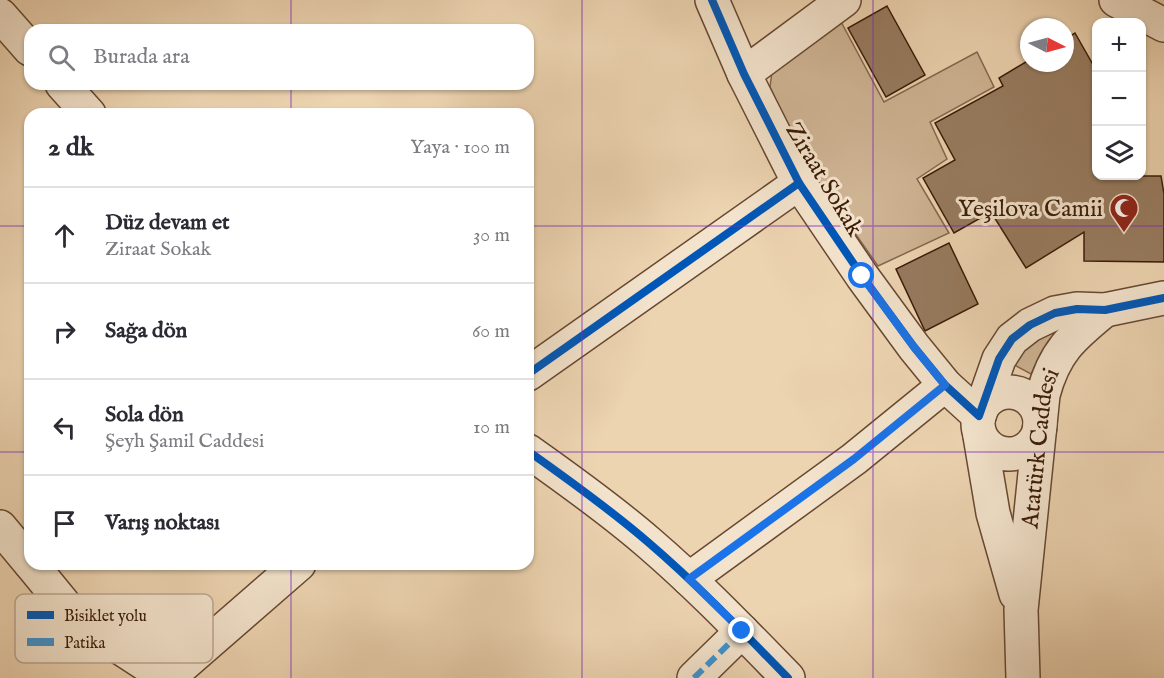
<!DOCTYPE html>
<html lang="tr">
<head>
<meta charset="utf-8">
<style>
  :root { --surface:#fff; --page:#f7f7f7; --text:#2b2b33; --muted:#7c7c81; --line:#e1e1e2 }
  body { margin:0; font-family:"IM FELL English",serif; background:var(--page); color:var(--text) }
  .controls { position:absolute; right:18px; top:18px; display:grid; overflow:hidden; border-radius:12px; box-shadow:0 2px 4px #0004 }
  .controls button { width:54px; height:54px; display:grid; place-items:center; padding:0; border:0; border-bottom:2px solid var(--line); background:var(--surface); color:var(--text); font:30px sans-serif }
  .compass { position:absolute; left:1020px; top:18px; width:54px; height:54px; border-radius:50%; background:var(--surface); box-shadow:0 2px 4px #0004; rotate:96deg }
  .stop { position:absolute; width:18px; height:18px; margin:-14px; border:4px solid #1a73e8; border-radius:50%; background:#fff }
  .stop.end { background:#1a73e8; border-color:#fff; box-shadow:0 2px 6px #0008 }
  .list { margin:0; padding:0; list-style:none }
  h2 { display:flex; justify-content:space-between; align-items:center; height:78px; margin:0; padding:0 24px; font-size:26px }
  h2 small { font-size:20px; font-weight:400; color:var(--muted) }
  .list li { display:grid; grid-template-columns:39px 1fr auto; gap:18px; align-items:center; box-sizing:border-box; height:96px; padding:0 24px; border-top:2px solid var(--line) }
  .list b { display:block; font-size:22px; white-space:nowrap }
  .list p { margin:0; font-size:20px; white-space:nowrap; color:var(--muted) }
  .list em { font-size:20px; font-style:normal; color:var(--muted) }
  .icon { flex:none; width:33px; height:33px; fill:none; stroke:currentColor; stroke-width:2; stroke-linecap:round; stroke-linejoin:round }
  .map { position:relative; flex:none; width:1164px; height:678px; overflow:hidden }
  .search { position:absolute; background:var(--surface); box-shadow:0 2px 4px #0004; left:24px; top:24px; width:510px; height:66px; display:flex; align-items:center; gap:15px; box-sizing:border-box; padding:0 21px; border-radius:18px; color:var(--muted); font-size:22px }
  .panel { position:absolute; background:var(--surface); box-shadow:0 2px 4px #0004; left:24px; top:108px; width:510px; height:462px; border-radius:18px }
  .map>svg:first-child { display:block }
</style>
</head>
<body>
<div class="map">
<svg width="1164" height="678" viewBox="0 0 1164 678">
  <rect width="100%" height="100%" fill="#edd4b1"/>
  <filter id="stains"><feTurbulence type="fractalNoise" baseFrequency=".00333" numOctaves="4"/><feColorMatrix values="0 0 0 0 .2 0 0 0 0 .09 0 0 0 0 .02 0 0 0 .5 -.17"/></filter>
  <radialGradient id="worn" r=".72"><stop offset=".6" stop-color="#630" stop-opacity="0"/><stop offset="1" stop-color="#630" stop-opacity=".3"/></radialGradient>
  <g fill="#cfb494" stroke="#84674d" stroke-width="1.5">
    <polygon points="840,20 884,102 977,52 994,87 930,122 947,159 917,179 949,233 878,266 798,152 770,87 772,72"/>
    <polygon points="1061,321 1031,374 1009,362"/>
  </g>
  <g fill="#977b5f" stroke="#3a1a06" stroke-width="1.5">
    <polygon points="887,6 925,75 886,97 848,28"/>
    <polygon points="1075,33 1096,70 1096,176 1161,176 1164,194 1164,262 1084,261 1084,232 1026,268 991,212 954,233 923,178 955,160 935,123 1003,86 999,78 1029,60 1029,63 1065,63 1065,39"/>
    <polygon points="949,243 978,304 925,331 896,269"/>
  </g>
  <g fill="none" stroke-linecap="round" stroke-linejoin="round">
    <g stroke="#674831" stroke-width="36">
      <g id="minor">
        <polyline points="712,0 744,74 799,183 862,276 914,347 945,385 979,416"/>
        <polyline points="1116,0 1164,25"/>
        <polyline points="744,74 844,0"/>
        <polyline points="528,374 799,183"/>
        <polyline points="0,527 30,563"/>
        <polyline points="31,564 76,619 167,678"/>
        <polyline points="689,579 854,459 945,385"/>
        <polyline points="168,678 299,564"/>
        <polyline points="694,678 742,631"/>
      </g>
    </g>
    <g stroke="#674831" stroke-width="36">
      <g id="tertiary">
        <polyline points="0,15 30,49"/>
        <polyline points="62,84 89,114"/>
        <circle cx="1009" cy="423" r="31"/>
        <polyline points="979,416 999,359 1012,339 1030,325 1055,313 1077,309 1105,310 1164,298"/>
        <polyline points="980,436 993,513 1016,594"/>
        <path d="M528,451C569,480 611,510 649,543C698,585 743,632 788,678"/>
        <path id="s1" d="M1023,678L1021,610L1043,395C1054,352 1072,337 1105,310"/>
      </g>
    </g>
    <use href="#minor" stroke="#f3e3cc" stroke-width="33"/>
    <use href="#tertiary" stroke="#f3e3cc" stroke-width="33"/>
    <polyline stroke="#3e94d1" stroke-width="6" stroke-dasharray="12 6" stroke-linecap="butt" points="694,678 742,631"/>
    <g stroke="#f3e3cc" stroke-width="11">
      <g id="cycleway">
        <polyline points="712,0 744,74 799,183 862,276 914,347 945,385 979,416 999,359 1012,339 1030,325 1055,313 1077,309 1105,310 1164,298"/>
        <polyline points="528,374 799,183"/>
        <path d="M528,451C569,480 611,510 649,543C698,585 743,632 788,678"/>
      </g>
    </g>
    <use href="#cycleway" stroke="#0057b8" stroke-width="8"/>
  </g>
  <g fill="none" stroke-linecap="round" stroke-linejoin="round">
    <polyline stroke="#1a73e8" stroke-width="8" points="742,631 689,579 854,459 945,385 914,347 862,276"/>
  </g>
  <path fill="none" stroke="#7b2cbf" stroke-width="1.5" stroke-opacity="0.55" d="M291,0V30M582,0V678M873,0V678M291,84V114M0,226H30M528,226H1164M0,452H30M528,452H1164M291,564V678"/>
  <defs>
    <g id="mosque-pin" transform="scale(1.5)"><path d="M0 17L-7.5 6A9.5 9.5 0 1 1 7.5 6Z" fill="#8f2418" stroke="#f3e3cc"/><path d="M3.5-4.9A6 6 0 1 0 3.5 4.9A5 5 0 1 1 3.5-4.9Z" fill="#fff"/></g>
  </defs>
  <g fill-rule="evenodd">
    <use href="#mosque-pin" x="1124" y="208"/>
  </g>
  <g text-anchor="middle" stroke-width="6" stroke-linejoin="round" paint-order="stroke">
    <g font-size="24" fill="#3a1a06" stroke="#f3e3cc">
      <text transform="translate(825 179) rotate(59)" y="8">Ziraat Sokak</text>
      <text dy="8" stroke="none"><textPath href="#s1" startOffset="231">Atatürk Caddesi</textPath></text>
    </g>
    <g font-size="24" fill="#3a1a06" stroke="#f3e3cc" text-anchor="end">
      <text x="1103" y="216">Yeşilova Camii</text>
    </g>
  </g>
  <rect x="15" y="594" width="198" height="69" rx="9" fill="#f3e3cc" stroke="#bca791" stroke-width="1.5"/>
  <rect x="27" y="611" width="27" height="8" fill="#0057b8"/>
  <rect x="27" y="638" width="27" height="8" fill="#3e94d1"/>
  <g font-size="16" fill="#3a1a06">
    <text x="64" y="621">Bisiklet yolu</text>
    <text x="64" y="648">Patika</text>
  </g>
  <rect width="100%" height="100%" filter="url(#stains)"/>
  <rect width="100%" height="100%" fill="url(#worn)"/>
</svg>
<div class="controls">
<button>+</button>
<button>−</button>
<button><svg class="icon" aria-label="layers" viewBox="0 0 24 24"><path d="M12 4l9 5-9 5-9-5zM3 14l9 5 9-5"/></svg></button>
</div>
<svg class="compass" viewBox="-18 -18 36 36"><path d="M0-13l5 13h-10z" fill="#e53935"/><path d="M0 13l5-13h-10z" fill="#7c7c81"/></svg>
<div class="stop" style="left:862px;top:276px"></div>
<div class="stop end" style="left:742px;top:631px"></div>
<div class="search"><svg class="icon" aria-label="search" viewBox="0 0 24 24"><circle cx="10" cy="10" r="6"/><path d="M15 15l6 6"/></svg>Burada ara</div>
<section class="panel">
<h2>2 dk<small>Yaya · 100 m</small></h2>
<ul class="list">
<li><svg class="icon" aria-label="ahead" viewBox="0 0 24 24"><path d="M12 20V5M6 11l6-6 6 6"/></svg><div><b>Düz devam et</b><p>Ziraat Sokak</p></div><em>30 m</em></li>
<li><svg class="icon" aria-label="right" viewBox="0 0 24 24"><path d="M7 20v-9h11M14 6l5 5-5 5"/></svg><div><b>Sağa dön</b></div><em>60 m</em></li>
<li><svg class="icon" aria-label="left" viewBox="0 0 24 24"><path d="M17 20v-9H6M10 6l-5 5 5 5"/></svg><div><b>Sola dön</b><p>Şeyh Şamil Caddesi</p></div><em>10 m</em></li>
<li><svg class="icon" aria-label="arrive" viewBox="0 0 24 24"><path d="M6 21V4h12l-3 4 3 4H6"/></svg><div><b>Varış noktası</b></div></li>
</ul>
</section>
</div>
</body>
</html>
